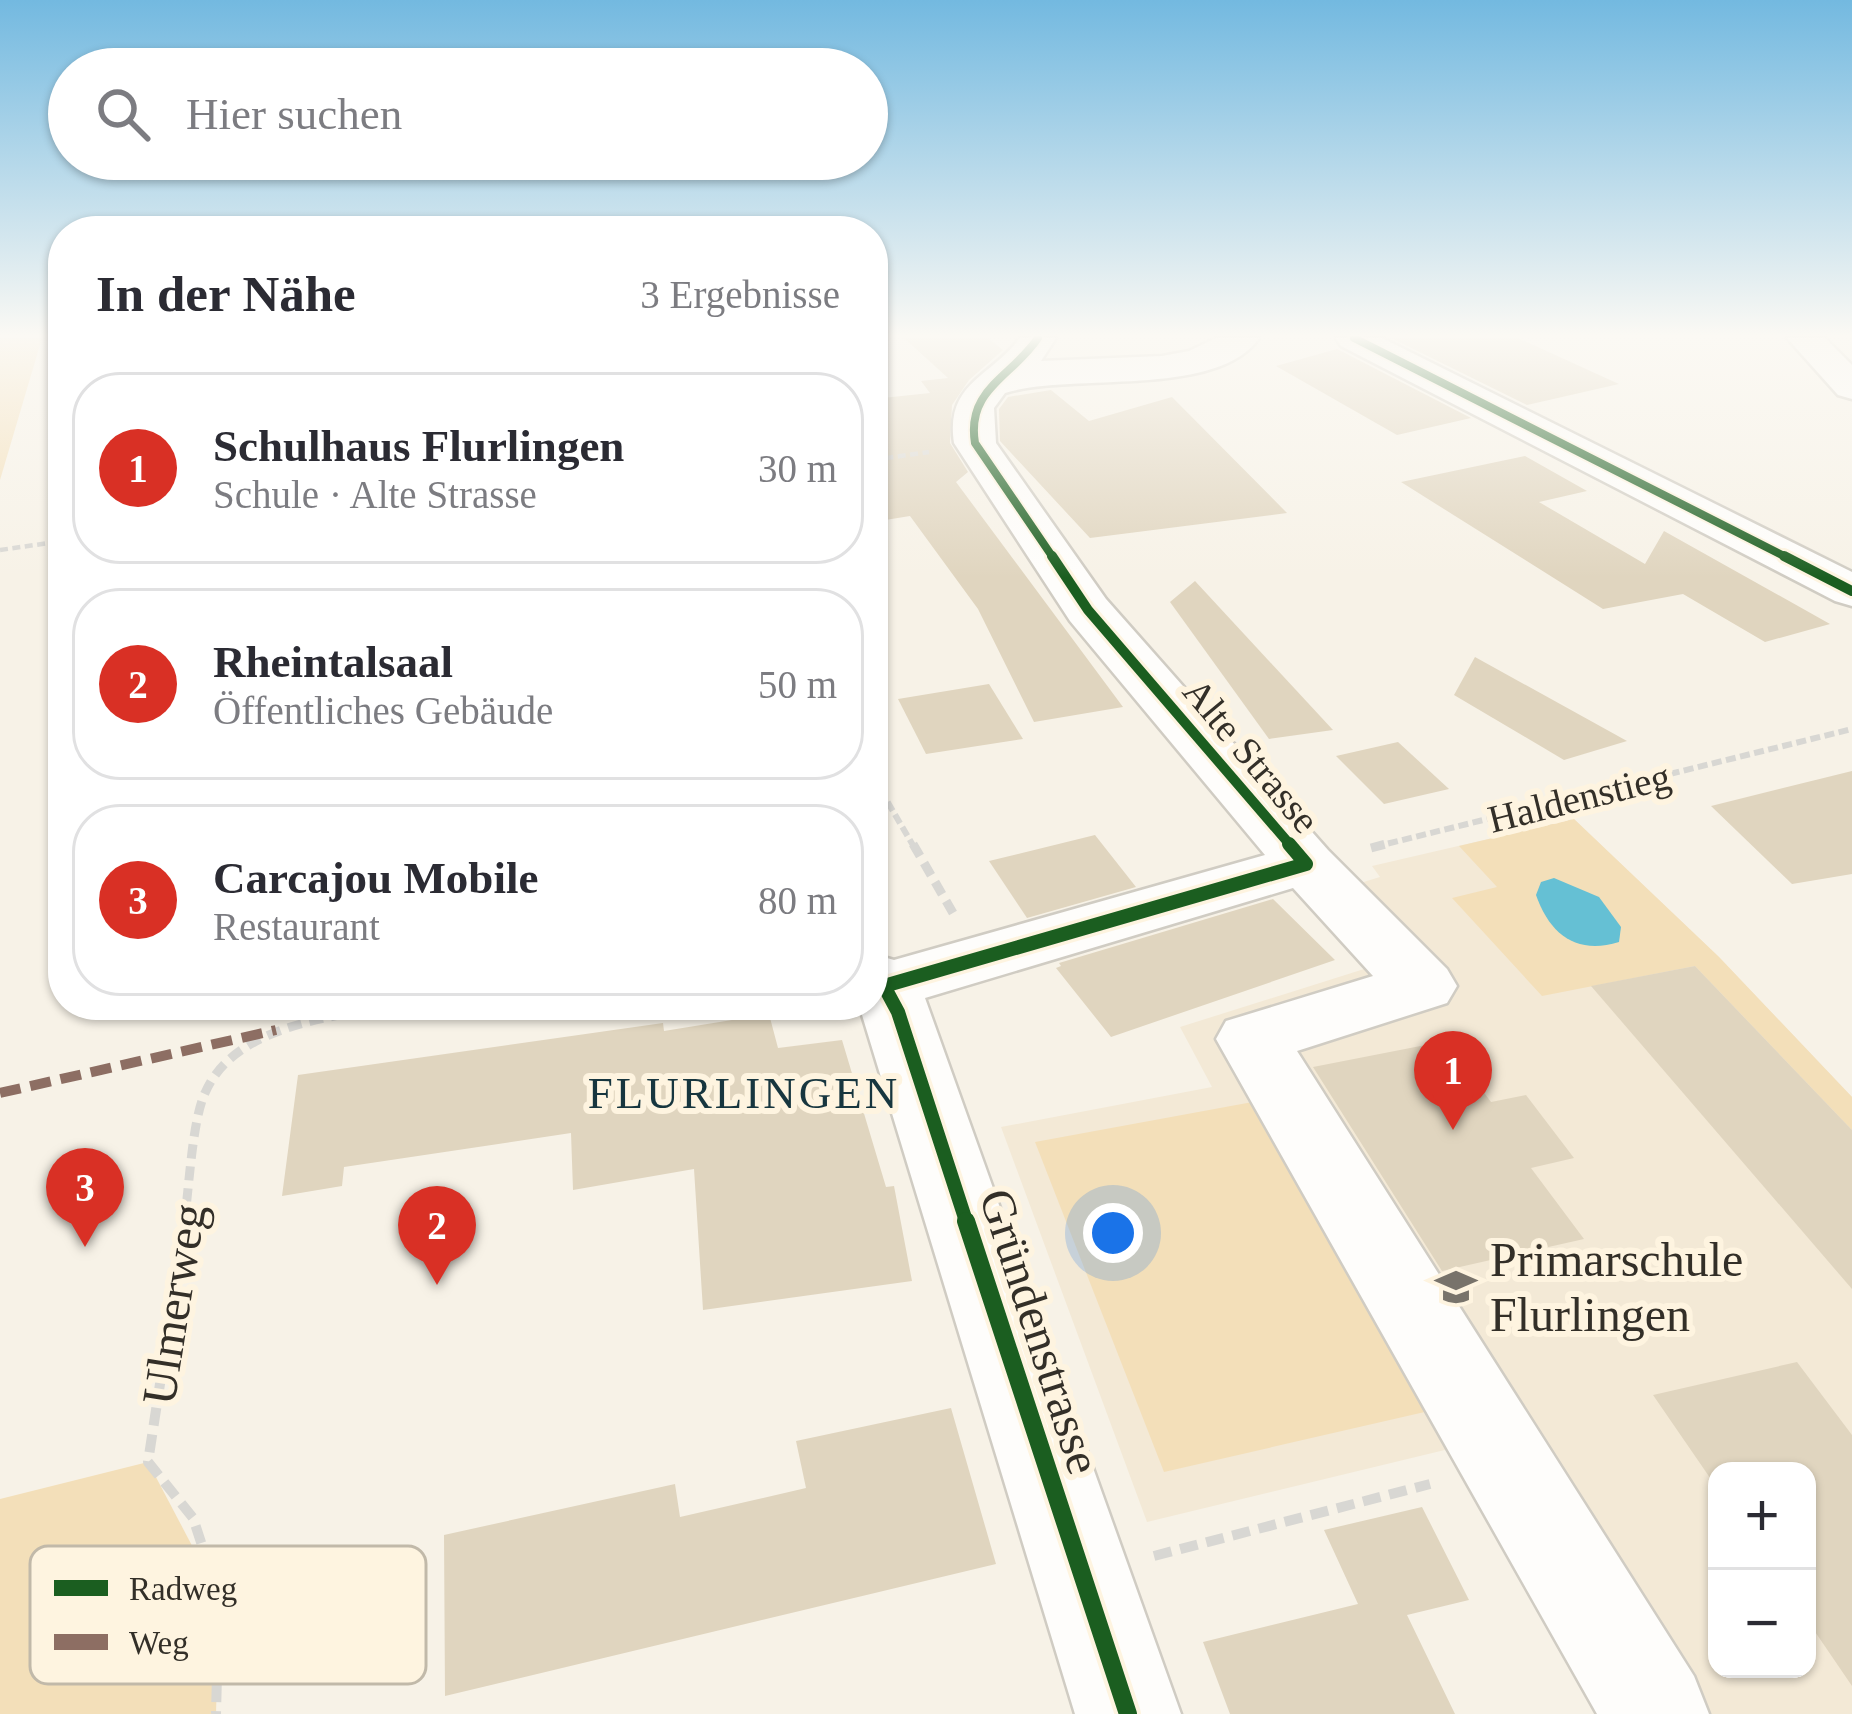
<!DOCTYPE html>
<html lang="de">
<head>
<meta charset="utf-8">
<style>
  :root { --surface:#fff; --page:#f7f7f7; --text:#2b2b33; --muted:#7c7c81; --line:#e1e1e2; --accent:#d93025 }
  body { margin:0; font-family:"Times New Roman",serif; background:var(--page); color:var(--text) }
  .controls { position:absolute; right:36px; bottom:36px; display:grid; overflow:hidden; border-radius:24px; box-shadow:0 3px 9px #0004 }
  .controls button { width:108px; height:108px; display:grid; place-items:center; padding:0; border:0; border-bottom:3px solid var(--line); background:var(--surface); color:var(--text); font:60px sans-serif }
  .you { position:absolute; left:1113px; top:1233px; width:42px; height:42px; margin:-30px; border:9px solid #fff; border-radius:50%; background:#1a73e8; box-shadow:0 0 0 18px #1a73e833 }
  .badge { display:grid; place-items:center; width:78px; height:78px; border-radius:50%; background:var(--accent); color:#fff; font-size:39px; font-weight:700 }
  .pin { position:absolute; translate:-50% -99px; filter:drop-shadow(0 3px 6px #0008) }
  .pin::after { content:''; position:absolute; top:63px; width:42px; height:36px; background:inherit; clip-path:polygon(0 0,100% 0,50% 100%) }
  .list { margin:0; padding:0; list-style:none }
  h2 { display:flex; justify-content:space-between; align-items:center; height:156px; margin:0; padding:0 48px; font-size:51px }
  h2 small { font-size:39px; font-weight:400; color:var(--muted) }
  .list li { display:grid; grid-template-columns:78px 1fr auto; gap:36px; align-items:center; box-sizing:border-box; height:192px; margin:0 24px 24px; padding:0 24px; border:3px solid var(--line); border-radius:48px }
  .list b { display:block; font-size:45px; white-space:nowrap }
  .list p { margin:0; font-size:39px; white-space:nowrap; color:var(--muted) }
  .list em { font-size:39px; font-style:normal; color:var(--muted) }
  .icon { flex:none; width:66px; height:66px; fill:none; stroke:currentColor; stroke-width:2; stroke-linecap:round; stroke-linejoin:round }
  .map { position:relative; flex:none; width:1852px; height:1714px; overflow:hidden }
  .search { position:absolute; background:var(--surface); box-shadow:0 3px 9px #0004; left:48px; top:48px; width:840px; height:132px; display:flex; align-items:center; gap:30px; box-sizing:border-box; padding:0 42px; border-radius:66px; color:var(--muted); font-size:45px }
  .panel { position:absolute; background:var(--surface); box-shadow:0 3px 9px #0004; left:48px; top:216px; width:840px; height:804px; border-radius:48px }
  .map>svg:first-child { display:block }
</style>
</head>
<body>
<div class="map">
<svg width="1852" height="1714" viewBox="0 0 1852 1714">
  <rect width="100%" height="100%" fill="#f7f2e7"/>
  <path fill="#f3e9d6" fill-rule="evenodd" d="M1574,819L1719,957L1852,1097V1714H1614L1453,1448L1147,1522L1001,1127L1212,1087L1180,1027L1380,964L1311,898L1380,877L1372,866ZM1717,1471H1807V1669H1717Z"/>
  <g fill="#f3dfb9">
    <polygon points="0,338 42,338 0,480"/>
    <polygon points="1574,819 1719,957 1852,1097 1852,1130 1695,966 1542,996 1452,898 1497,887 1459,846"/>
    <polygon points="1258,1101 1429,1411 1164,1472 1035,1142"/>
    <polygon points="148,1462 219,1597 216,1714 0,1714 0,1499"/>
  </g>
  <path fill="#65c0d4" d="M1554,878L1599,897L1621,927L1619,942C1577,955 1550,935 1536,895L1541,882Z"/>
  <g fill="#e0d5bf">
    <polygon points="904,338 988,338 1003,350 969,380 952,405 950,443 968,472 956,482 1123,707 1034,722 978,609 910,516 873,522 873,399 930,393 921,381 948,378"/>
    <polygon points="1391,338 1518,338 1619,384 1527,405"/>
    <polygon points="1337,349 1339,350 1471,418 1397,435 1276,366"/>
    <polygon points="1051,390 1089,421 1172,397 1287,513 1090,538 1000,441 999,409 1008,397"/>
    <polygon points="1525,456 1587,491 1539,502 1645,564 1664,531 1830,624 1765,642 1683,594 1603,609 1401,482"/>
    <polygon points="1195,581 1333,730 1269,739 1170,602"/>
    <polygon points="1475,657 1627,741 1564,760 1454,695"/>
    <polygon points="989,684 1023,739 926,754 898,699"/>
    <polygon points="1398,742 1449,789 1384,804 1336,756"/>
    <polygon points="1852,771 1852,874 1792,884 1711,806"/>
    <polygon points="1095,835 1136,887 1027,918 989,861"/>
    <polygon points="1273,899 1335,960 1111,1037 1056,968 1061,966 1059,963"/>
    <polygon points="1695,966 1852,1130 1852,1289 1591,986"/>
    <polygon points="769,1014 778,1048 842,1040 886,1187 894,1186 912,1281 703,1310 694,1169 573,1190 571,1133 344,1167 342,1186 282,1196 298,1075 663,1023 664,1031"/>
    <polygon points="1446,1041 1491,1102 1526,1095 1574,1158 1531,1168 1584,1239 1442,1271 1313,1067"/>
    <polygon points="1797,1362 1852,1435 1852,1686 1807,1620 1807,1471 1717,1471 1717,1488 1653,1395"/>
    <polygon points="951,1408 996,1564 445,1696 444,1535 675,1484 680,1517 806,1488 796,1441"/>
    <polygon points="1422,1507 1469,1600 1407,1615 1455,1714 1230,1714 1203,1642 1358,1604 1324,1530"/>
  </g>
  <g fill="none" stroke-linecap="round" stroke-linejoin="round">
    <g stroke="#d0ccc3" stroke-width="5">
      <g id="minor">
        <path d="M1020,338H1056L1041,361L1162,356L1189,351L1216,338H1259C1217,399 1072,372 1005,393L994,408L996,443L1106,599L1328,850L1447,969L1457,986L1447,1003L1297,1051L1694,1676L1709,1714H1597L1216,1039L1226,1021L1373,976L1293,888L925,998L1181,1714H1075L859,1005H873V954L894,960L1265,855L1070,621L954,443C945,383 990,378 1020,338Z"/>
        <polygon points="1336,338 1382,338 1852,572 1852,606 1835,601 1341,346"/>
        <polygon points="1787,338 1825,338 1852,365 1852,399 1838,395"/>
      </g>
    </g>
    <g stroke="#d8d7d3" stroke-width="4.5" stroke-dasharray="8 4.5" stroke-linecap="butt">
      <polyline points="873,460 929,452"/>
      <polyline points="0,550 63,541"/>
    </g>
    <g stroke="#d8d7d3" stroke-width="6" stroke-dasharray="10 4.5" stroke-linecap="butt">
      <polyline points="873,777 914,847"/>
      <polyline points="1374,847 1852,729"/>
    </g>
    <g stroke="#d8d7d3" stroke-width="9" stroke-dasharray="14 8" stroke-linecap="butt">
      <polyline points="913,844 953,913"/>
      <polyline points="1371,848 1386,844"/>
      <path d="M184,1224C189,1190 192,1121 205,1093C234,1025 333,1017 395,1005"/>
    </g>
    <g stroke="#d8d7d3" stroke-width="10" stroke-dasharray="18 9" stroke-linecap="butt">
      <polyline points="185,1221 148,1462 193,1518 219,1597 216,1714"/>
      <polyline points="1154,1556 1430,1484"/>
    </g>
    <use href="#minor" fill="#fefdfb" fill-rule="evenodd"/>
    <polyline stroke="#8d6e63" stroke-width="10" stroke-dasharray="21 10" stroke-linecap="butt" points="0,1093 276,1030"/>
    <g stroke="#fef4e0" stroke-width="12">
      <g id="cycleway-far3">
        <path d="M1038,338C1012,377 966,389 975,443L1054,559"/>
        <polyline points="1354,338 1790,559"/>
      </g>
    </g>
    <g stroke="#fef4e0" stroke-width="16">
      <g id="cycleway-far2">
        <polyline points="1052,556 1088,610 1292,847"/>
        <polyline points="1784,556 1852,591"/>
      </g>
    </g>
    <g stroke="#fef4e0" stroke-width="21">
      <g id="cycleway-far1">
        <polyline points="873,977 884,986 898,1012 967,1224"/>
        <polyline points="884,986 1306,864 1289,844"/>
      </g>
    </g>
    <g stroke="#fef4e0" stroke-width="26">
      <polyline id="cycleway" points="966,1221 1128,1714"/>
    </g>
    <use href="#cycleway-far3" stroke="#1b5e20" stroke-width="8"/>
    <use href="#cycleway-far2" stroke="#1b5e20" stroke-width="10"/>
    <use href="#cycleway-far1" stroke="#1b5e20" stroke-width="14"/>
    <use href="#cycleway" stroke="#1b5e20" stroke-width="18"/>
  </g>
  <linearGradient id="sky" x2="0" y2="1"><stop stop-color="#73b9e0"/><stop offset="0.58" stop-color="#fbf9f4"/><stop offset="1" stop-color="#fbf9f4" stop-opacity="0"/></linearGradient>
  <rect width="1852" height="578" fill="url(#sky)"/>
  <defs>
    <g id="school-bare" transform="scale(3.24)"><path d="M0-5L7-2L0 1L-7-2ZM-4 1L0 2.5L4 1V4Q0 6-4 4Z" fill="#78736b" stroke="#fef4e0" stroke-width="2.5" paint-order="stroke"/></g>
  </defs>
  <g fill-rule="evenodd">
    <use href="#school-bare" x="1456" y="1287"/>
  </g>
  <g text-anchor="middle" stroke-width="12" stroke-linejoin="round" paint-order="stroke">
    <g font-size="39" fill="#332f28" stroke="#fef4e0">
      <text transform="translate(1252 755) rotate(50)" y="14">Alte Strasse</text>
      <text transform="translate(1579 797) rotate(-14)" y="14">Haldenstieg</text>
    </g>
    <g font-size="45" letter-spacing="3" fill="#17363f" stroke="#fef4e0">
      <text x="744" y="1108">FLURLINGEN</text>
    </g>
    <g font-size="48" fill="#332f28" stroke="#fef4e0" text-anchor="start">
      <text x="1490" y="1276">Primarschule<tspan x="1490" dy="55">Flurlingen</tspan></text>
    </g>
    <g font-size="48" fill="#332f28" stroke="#fef4e0">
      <text transform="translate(173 1304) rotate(-81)" y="17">Ulmerweg</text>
      <text transform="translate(1041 1331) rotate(72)" y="17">Gründenstrasse</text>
    </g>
  </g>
  <rect x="30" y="1546" width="396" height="138" rx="18" fill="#fef4e0" stroke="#c1b9a9" stroke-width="3"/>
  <rect x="54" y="1580" width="54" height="16" fill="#1b5e20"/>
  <rect x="54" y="1634" width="54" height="16" fill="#8d6e63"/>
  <g font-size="33" fill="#332f28">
    <text x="129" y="1600">Radweg</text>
    <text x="129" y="1654">Weg</text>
  </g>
</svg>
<div class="controls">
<button>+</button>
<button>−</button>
</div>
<div class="you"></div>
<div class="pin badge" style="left:1453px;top:1130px">1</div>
<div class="pin badge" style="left:437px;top:1285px">2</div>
<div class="pin badge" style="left:85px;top:1247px">3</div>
<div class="search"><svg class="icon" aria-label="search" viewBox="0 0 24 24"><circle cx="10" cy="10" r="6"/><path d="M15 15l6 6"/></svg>Hier suchen</div>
<section class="panel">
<h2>In der Nähe<small>3 Ergebnisse</small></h2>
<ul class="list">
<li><span class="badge">1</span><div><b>Schulhaus Flurlingen</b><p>Schule · Alte Strasse</p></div><em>30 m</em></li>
<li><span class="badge">2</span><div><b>Rheintalsaal</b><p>Öffentliches Gebäude</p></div><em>50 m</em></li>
<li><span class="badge">3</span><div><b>Carcajou Mobile</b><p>Restaurant</p></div><em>80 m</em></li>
</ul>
</section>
</div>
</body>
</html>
